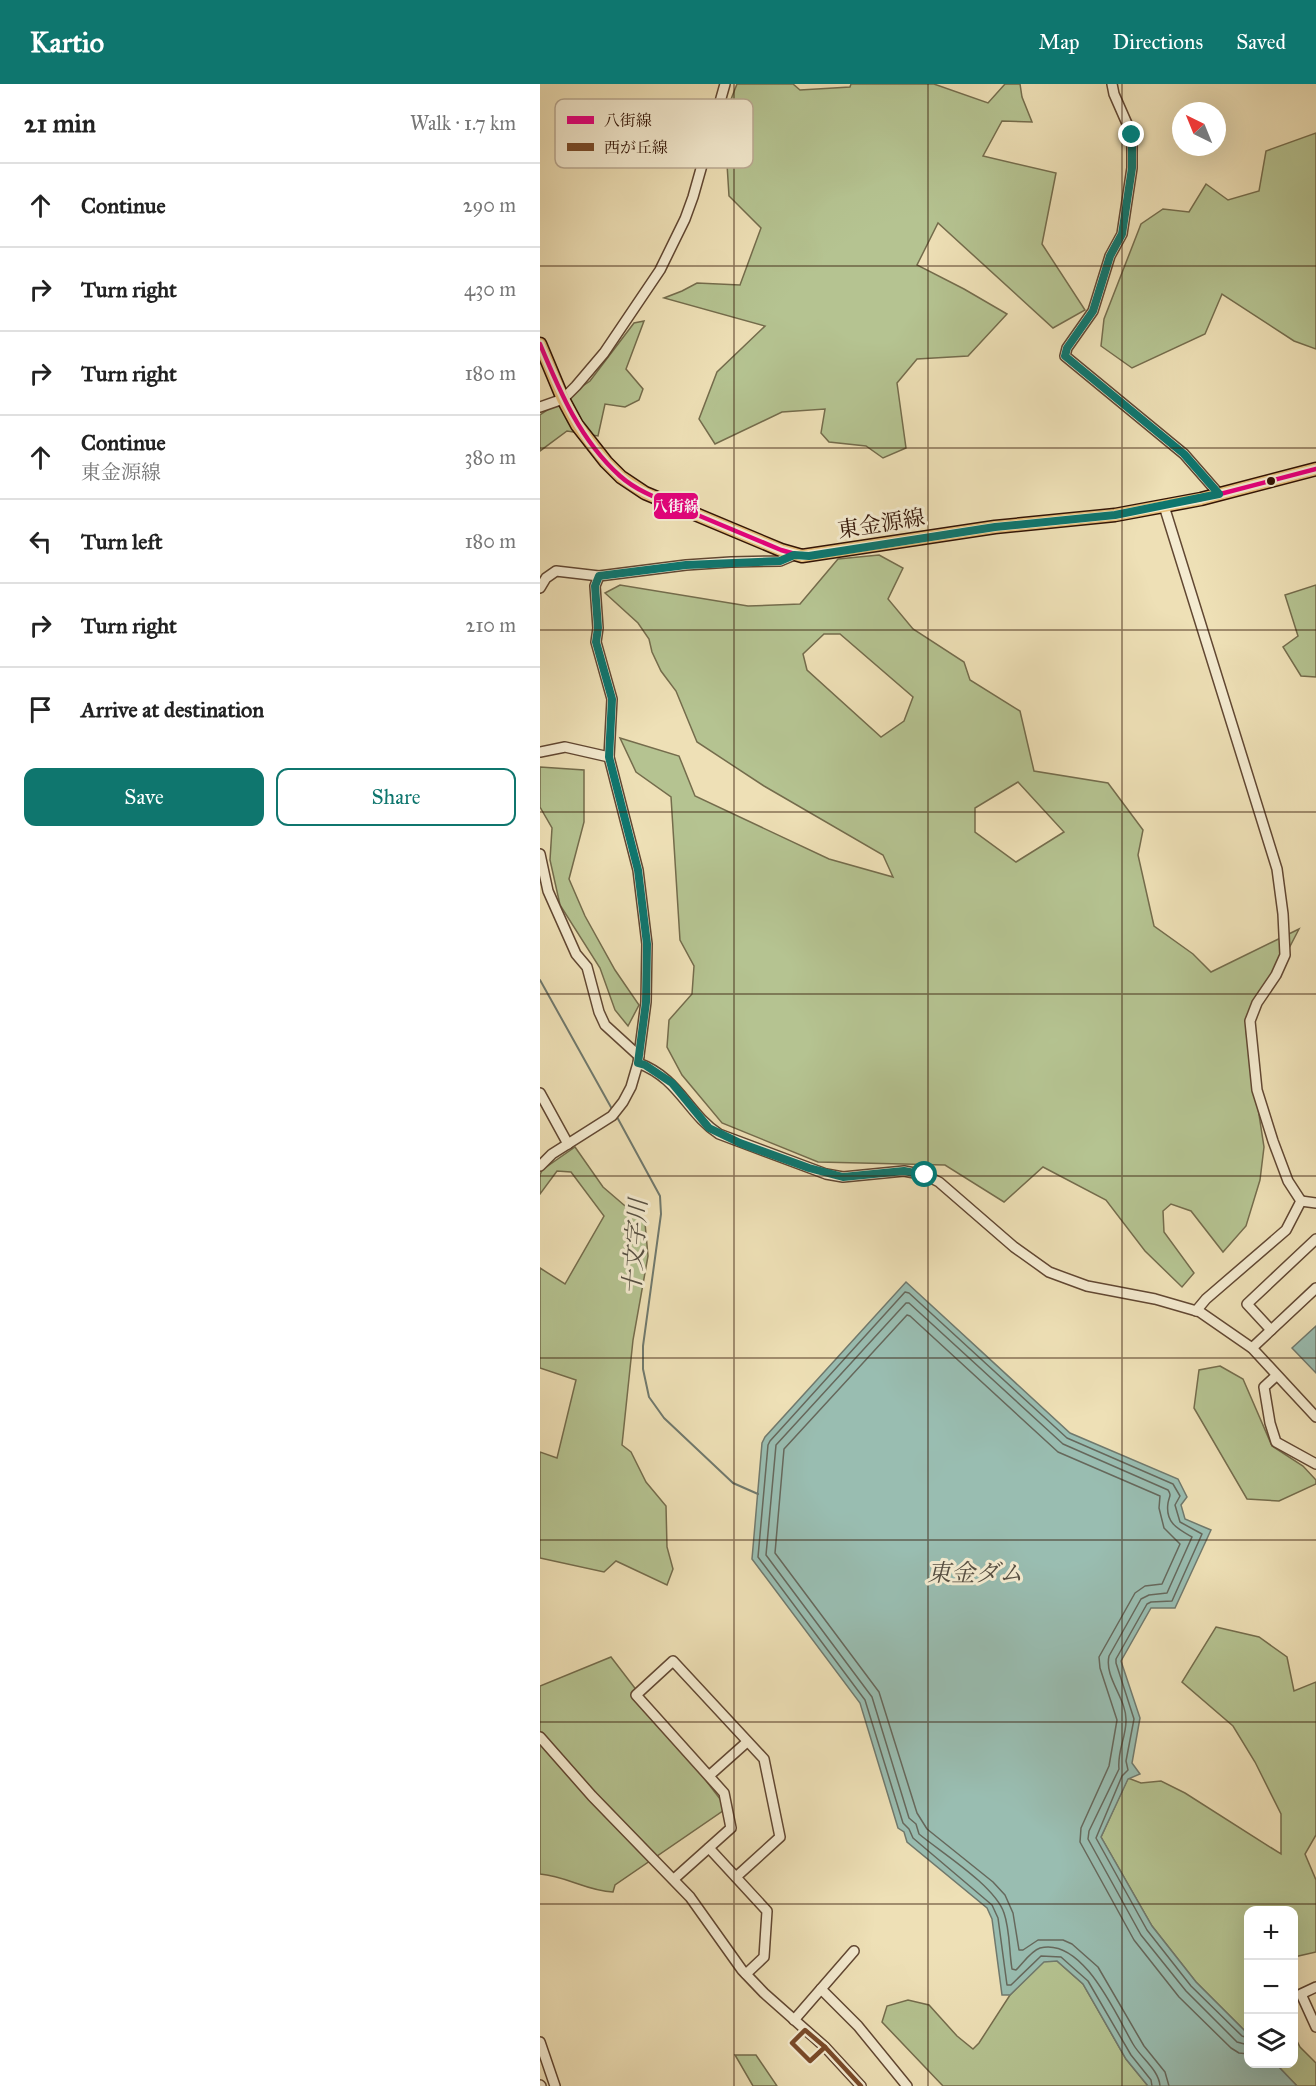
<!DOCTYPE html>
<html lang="en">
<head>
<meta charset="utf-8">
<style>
  :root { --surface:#fff; --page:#f6f6f6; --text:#222; --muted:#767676; --line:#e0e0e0; --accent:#0f766e }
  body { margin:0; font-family:"IM FELL Great Primer","Noto Serif JP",serif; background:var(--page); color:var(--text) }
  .controls { position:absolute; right:18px; bottom:18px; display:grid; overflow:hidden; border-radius:12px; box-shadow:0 6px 24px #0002 }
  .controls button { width:54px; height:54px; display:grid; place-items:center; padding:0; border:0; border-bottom:2px solid var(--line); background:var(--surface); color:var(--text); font:30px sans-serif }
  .compass { position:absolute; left:632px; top:18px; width:54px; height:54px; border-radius:50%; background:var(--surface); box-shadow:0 6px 24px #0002; rotate:317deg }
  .stop { position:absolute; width:18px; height:18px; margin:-14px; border:4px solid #0f766e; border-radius:50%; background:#fff }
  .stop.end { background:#0f766e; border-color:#fff; box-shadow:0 2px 6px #0008 }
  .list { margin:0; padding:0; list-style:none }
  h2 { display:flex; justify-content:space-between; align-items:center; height:78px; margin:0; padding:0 24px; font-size:26px }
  h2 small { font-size:20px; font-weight:400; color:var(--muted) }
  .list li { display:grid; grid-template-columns:39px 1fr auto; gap:18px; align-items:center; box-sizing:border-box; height:84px; padding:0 24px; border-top:2px solid var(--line) }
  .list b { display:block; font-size:22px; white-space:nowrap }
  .list p { margin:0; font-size:20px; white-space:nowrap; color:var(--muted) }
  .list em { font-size:20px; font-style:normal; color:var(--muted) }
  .actions { display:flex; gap:12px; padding:18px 24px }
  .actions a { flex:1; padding:14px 0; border:2px solid var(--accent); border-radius:12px; text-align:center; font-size:21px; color:var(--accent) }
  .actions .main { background:var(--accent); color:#fff }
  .icon { flex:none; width:33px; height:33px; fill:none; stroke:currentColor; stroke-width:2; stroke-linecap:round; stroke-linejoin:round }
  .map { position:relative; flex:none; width:776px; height:2002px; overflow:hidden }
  header { display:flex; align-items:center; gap:36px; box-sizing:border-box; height:84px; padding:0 30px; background:var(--accent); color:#fff }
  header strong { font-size:28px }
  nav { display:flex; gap:33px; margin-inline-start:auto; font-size:21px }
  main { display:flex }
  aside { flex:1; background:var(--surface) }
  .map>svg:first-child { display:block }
</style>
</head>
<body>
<header>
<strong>Kartio</strong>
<nav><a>Map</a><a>Directions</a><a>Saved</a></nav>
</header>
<main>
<aside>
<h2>21 min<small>Walk · 1.7 km</small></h2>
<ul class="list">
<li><svg class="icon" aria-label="ahead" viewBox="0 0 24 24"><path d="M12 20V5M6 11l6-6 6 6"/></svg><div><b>Continue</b></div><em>290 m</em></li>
<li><svg class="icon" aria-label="right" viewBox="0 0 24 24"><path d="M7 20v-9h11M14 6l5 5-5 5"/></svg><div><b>Turn right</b></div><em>430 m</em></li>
<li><svg class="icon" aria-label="right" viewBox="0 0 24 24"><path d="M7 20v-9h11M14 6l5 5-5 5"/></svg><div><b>Turn right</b></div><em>180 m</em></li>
<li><svg class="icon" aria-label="ahead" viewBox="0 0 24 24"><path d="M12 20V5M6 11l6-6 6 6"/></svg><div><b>Continue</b><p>東金源線</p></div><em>380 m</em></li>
<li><svg class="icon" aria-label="left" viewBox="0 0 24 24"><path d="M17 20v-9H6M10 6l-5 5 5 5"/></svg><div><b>Turn left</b></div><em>180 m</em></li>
<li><svg class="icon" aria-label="right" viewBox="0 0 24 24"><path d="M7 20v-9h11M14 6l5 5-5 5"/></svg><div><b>Turn right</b></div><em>210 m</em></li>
<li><svg class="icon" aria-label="arrive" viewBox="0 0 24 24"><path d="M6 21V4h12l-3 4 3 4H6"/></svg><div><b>Arrive at destination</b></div></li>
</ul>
<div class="actions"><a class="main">Save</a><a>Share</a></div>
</aside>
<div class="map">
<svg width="776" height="2002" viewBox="0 0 776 2002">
  <rect width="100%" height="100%" fill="#eee0b6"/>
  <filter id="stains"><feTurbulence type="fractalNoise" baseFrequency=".00333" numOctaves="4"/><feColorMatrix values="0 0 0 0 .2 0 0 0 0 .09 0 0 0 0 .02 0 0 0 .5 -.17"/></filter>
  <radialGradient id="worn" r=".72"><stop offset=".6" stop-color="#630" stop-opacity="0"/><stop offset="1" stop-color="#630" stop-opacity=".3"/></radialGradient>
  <g fill="#b5c391" stroke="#746c4c" stroke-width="1.5" fill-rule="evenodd">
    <polygon points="197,0 253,0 260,6 310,3 311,0 394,0 448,19 465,0 480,0 482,13 492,38 462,37 443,72 516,89 502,160 545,226 513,244 398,139 377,181 424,205 467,230 428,272 377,275 357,299 366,364 343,374 326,362 289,358 281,349 285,325 242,328 175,360 159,335 177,288 225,242 124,214 142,207 157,199 200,201 221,144 189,112 187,80 180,70 186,28"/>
    <polygon points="776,49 776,265 754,257 682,210 665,250 592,284 561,262 564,235 601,140 623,125 649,128 666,100 688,116 719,107 726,67"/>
    <polygon points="104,237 86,285 103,305 99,316 85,323 65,320 58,352 27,347 0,367 0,331 50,297 94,239"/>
    <path d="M339,471L363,484L348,515L373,545L424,578L430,596L480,627L494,687L568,699L603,746L598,771L614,842L653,870L671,888L759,845L706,947L724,1063L720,1096L706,1142L683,1168L651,1127L631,1120L623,1127L624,1148L654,1189L642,1203L605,1167L566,1116L503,1083L464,1118L405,1081L278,1078L182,1039L142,991L127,963L129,936L152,910L154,882L140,856L131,713L96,688L80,654L139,672L155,712L289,775L353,793L343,771L224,702L157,658L136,607L121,587L112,568L109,555L98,539L65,509L80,501L208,522L260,520L298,475ZM284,550H300L373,613L364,637L341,653L267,586L263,570ZM478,698L524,748L476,778L435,748V724Z"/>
    <polygon points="776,501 776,593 761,592 743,563 758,552 745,511"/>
    <polygon points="0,683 44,686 44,738 29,795 45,832 75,886 99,921 88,942 75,926 60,884 20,821 10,776 12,744 0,723"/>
    <polygon points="35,1063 63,1103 105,1139 108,1172 93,1256 82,1361 91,1368 106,1398 126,1422 127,1463 133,1485 127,1501 76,1477 64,1488 0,1474 0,1368 17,1374 36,1296 0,1284 0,1184 25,1200 64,1132 31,1088 17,1087 0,1110 0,1091 2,1086"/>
    <polygon points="680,1282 703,1295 732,1362 763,1382 776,1396 776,1400 739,1417 707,1415 654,1324 659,1286"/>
    <polygon points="676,1543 719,1553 747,1573 754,1607 776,1598 776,1751 765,1770 776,1796 776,1868 754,1873 754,1826 708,1826 708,1950 656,1898 612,1842 561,1753 588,1694 601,1699 621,1697 645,1709 741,1770 741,1730 715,1678 693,1642 642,1598"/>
    <path d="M71,1573L187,1724L75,1801L73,1808C47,1807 26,1792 0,1790V1602Z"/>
    <polygon points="504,1877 517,1877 543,1900 586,1975 608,2002 403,2002 342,1938 347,1922 368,1916 389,1921 417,1952 433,1965 439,1959 470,1911"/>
    <polygon points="754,1951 760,1963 776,1979 776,2002 757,2002 736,1980 754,1980"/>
    <polygon points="195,1971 216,1971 237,2002 213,2002"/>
  </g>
  <g fill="#99bdb1" stroke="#70796d" stroke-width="1.5">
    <polygon points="366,1198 530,1349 638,1395 647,1413 641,1421 645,1435 671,1446 635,1524 611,1524 581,1577 600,1634 592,1679 600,1690 588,1695 561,1753 612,1842 656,1898 708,1950 708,1980 736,1980 757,2002 608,2002 586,1975 543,1900 517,1877 504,1878 470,1911 462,1911 452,1835 447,1824 367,1758 364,1748 358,1744 320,1619 212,1475 222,1359 225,1353"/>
    <polygon points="776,1242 776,1289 752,1264"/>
  </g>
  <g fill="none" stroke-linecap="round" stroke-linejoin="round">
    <g stroke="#66685c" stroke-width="1.5">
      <polyline points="612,2002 611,1996 591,1971 548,1897 521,1873 501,1872 471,1901 467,1901 458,1834 452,1821 373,1754 369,1745 363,1739 325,1616 218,1473 228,1361 230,1357 365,1208 369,1209 527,1354 633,1400 640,1412 635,1421 640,1438 662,1450 632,1517 611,1518 607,1520 576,1575 576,1579 594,1635 586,1677 588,1686 582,1692 556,1754 607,1846 651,1902 702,1952 708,1954"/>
      <path d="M620,2002C619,1986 601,1974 593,1960C576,1931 543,1853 500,1864C491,1867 483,1879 476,1886L472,1885C469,1867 470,1846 464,1829C455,1802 402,1769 379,1750L376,1740L369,1734L332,1613L226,1471L236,1361L366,1219H369L523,1360L628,1406C632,1412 629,1412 628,1419C625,1439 638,1445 652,1453L627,1509L609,1511L601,1515L569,1572C564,1594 587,1615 586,1637C586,1653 577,1668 579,1685L549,1747L548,1755L601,1851L646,1907L697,1958L708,1961"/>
      <polyline points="629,2002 625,1988 604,1962 558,1883 532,1860 523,1856 498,1856 483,1866 479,1866 473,1829 465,1811 453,1798 387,1745 377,1729 339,1608 235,1469 244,1365 367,1231 370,1232 518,1368 620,1412 619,1424 624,1444 640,1460 622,1500 605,1502 595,1509 559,1573 560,1584 577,1636 569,1682 541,1744 540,1758 594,1856 639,1913 691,1964 699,1969 708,1970"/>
    </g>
    <g stroke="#70796d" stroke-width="2">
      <polyline points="0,896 72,1025"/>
      <polyline points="77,1033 120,1112 121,1130 103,1262 103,1285 109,1313 124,1334 193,1399 218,1410"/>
    </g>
    <g stroke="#614732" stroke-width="12">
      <g id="minor">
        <polyline points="572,0 574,10 592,51 592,84 582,150 570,172 553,227 527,264 525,272 644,370 679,410"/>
        <polyline points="0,323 23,315 36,302 64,269 120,186 145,135 153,113 185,0"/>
        <polyline points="624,422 737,785 743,830 745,871 736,891 717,919 710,937 717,1006 733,1057 748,1097 761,1117"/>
        <polyline points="0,504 6,494 16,487 59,492 146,481 191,478 240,477 254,471"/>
        <polyline points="0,668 25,663 69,673"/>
        <polyline points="0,770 8,807 36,870 47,883 59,928 65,941 99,972"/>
        <path d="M98,979C139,994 147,1029 179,1050L286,1090L303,1093L364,1087L385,1091L399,1098L474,1163L509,1188L547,1202L615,1215L660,1228L712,1264L776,1333"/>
        <polyline points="0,1009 28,1060"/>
        <polyline points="0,1082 12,1070 72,1032 83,1018 91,1003 98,979 106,918 107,860 98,786 69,673 72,615 56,558 58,544 55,502 59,492"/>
        <polyline points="761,1117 776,1119"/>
        <polyline points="656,1227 666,1215 746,1146 761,1117"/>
        <polyline points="731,1246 707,1220 776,1155"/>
        <polyline points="712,1264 776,1204"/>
        <polyline points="736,1292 724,1303 730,1339 736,1358 776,1380"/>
        <polyline points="0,1653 52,1712 150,1813 202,1886 224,1909 285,1963 321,2002"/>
        <polyline points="170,1691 207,1658"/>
        <polyline points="169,1764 227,1827 224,1873 206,1890"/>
        <polyline points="134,1795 191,1744 184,1709 96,1611 133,1577 224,1675 240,1753 196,1793"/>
        <polyline points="776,1903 761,1910 776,1943"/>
        <polyline points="281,1905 318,1942 367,2002"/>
        <polyline points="254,1936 314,1867"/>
        <polyline points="0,1958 15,2002"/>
        <polyline points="0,2001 1,2002"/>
      </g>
    </g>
    <g stroke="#321406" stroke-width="15">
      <polyline id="major" points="0,260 23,315 37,341 66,378 81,393 105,409 241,466 262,472 455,443 575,431 661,415 776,385"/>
    </g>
    <use href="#minor" stroke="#f4ebd0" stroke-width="9"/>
    <use href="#major" stroke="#e7c07b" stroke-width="12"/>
    <g stroke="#f4ebd0" stroke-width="9">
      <path id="bus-1" d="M0,260C20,308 40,356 80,392C99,409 125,417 148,427C179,440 210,453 241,466L262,472L455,443L575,431L661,415L776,385"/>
    </g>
    <g stroke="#f4ebd0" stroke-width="9">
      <g id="bus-2">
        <polygon points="265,1946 285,1963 270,1977 252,1959"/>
        <polyline points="285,1963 321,2002"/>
      </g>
    </g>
    <use href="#bus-1" stroke="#e5007d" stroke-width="4.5"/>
    <use href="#bus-2" stroke="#7a4b2a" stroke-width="4.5"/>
  </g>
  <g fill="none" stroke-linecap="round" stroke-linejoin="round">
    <polyline stroke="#0f766e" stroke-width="8" points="385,1091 364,1087 303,1093 269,1084 200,1059 169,1044 132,999 105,981 98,979 106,918 107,860 98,786 69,673 72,615 56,558 58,544 55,502 59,492 146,481 240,477 254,471 269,472 455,443 575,431 679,410 644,370 525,272 527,264 553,227 570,172 582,150 592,84 592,51"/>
  </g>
  <path fill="none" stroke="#321406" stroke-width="1.5" stroke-opacity="0.55" d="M194,0V2002M388,0V2002M582,0V2002M0,182H776M0,364H776M0,546H776M0,728H776M0,910H776M0,1092H776M0,1274H776M0,1456H776M0,1638H776M0,1820H776"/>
  <circle fill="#321406" stroke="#f4ebd0" stroke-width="2" cx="731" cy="397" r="5"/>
  <g text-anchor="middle" stroke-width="6" stroke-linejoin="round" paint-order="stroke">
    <g font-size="22" fill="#321406" stroke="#f4ebd0">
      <text transform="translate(341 439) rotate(-9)" y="8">東金源線</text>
    </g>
    <g font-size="24" font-style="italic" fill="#564f42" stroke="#f4ebd0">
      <text transform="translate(95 1163) rotate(-86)" y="8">十文字川</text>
      <text x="435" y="1497">東金ダム</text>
    </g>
  </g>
  <rect x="15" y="15" width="198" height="69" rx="9" fill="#f4ebd0" stroke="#baaa93" stroke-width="1.5"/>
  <rect x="27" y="32" width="27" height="8" fill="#e5007d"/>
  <rect x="27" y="59" width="27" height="8" fill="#7a4b2a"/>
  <g font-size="16" fill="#321406">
    <text x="64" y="42">八街線</text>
    <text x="64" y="69">西が丘線</text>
  </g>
  <rect stroke="#f4ebd0" stroke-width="2" x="113" y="408" width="46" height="28" rx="6" fill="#e5007d"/>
  <g font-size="16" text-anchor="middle" font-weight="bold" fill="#fff">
    <text x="136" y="428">八街線</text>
  </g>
  <rect width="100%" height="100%" filter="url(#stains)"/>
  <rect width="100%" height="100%" fill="url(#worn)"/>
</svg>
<div class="controls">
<button>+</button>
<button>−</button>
<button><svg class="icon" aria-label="layers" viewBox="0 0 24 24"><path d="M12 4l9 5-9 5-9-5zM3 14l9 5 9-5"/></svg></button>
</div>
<svg class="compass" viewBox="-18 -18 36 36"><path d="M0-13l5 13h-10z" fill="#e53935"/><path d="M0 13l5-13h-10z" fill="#767676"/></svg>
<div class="stop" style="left:385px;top:1091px"></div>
<div class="stop end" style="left:592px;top:51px"></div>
</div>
</main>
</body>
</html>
